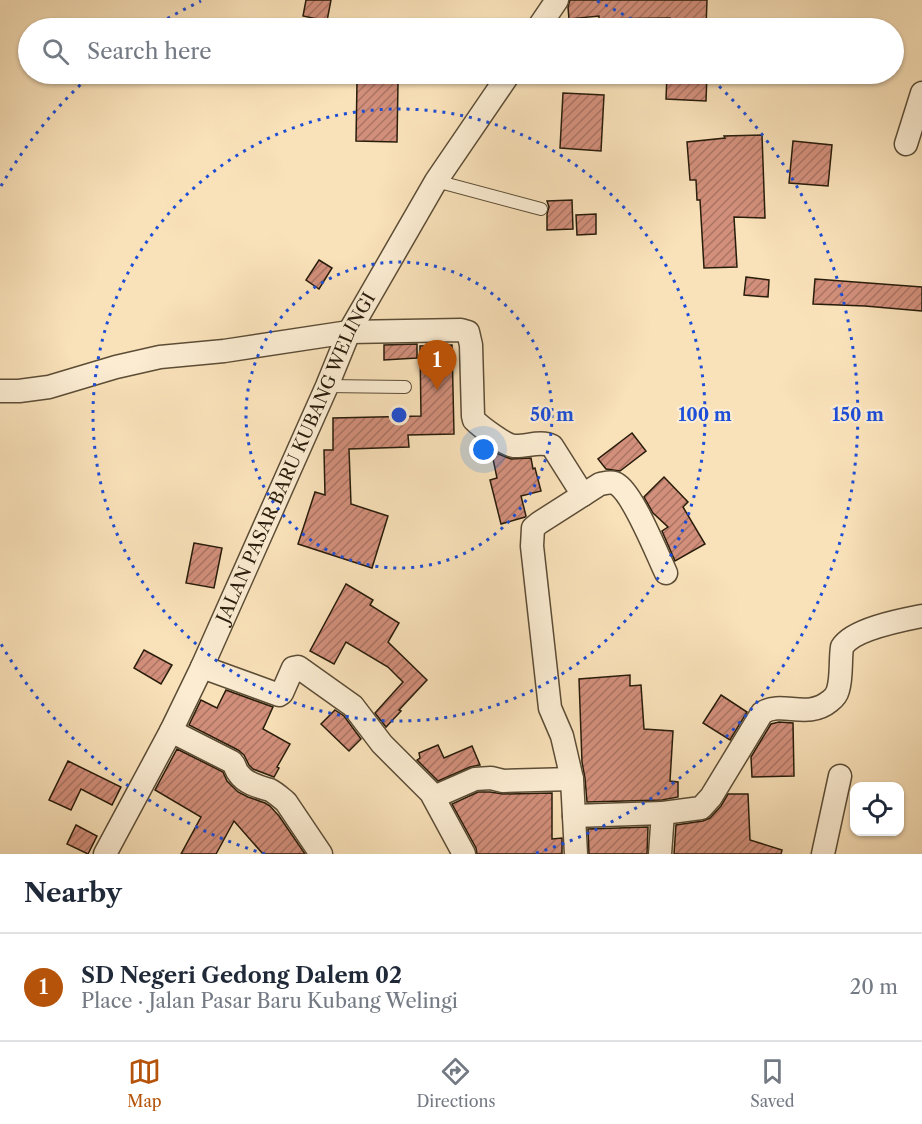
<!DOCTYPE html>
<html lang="en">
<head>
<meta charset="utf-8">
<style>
  :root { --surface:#fff; --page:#f6f6f7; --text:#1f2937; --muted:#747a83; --line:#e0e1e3; --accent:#b45309 }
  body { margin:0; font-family:"Libre Caslon Text",serif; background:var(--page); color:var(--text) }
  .controls { position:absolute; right:18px; bottom:18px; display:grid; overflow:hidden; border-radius:12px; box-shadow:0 2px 4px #0004 }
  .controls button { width:54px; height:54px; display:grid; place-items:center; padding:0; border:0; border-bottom:2px solid var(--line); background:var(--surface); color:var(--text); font:30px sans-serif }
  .you { position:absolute; left:484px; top:450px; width:21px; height:21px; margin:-15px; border:4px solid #fff; border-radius:50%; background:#1a73e8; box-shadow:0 0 0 9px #1a73e833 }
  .badge { display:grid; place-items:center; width:39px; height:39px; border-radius:50%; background:var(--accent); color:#fff; font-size:20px; font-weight:700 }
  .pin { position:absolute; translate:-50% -50px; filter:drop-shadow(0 2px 3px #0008) }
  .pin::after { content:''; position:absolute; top:32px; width:21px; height:18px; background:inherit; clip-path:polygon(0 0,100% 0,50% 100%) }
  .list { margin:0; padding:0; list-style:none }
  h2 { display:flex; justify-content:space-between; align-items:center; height:78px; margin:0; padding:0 24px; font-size:26px }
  h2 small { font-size:20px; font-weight:400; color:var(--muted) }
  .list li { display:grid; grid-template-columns:39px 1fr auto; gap:18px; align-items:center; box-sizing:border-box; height:108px; padding:0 24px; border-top:2px solid var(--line) }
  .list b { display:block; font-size:22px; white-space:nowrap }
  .list p { margin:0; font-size:20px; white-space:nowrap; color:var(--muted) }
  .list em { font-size:20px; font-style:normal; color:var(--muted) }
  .icon { flex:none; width:33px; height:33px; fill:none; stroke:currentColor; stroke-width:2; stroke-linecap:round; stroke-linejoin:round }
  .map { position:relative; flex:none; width:922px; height:854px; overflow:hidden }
  .search { position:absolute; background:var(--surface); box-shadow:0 2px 4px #0004; left:18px; right:18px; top:18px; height:66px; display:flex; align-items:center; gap:15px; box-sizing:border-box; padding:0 21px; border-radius:33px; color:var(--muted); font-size:22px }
  .sheet { height:186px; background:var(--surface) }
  nav { display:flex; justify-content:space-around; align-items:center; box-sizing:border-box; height:84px; border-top:2px solid var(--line); background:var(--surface); font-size:16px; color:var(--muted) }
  nav a { display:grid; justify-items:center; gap:3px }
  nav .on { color:var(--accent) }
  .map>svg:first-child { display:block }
</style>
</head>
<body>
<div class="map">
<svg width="922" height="854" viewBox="0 0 922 854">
  <defs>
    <pattern id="building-hatch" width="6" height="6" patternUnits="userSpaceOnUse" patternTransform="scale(1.5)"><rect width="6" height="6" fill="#d28f7b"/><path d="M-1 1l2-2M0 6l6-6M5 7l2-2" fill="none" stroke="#aa7463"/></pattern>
  </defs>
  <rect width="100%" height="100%" fill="#f9e1b9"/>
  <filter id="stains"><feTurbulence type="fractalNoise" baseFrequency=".00333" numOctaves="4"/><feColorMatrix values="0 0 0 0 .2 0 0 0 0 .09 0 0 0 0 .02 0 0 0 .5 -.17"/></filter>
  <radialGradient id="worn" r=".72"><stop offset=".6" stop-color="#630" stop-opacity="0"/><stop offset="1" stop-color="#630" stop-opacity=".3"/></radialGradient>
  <g fill="url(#building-hatch)" stroke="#281c0b" stroke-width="1.5">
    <polygon points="306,0 331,0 327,21 303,16"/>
    <polygon points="570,0 707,0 706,28 669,28 670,18 599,19 599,16 569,19 568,7"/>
    <polygon points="667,74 707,74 706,101 666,99"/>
    <polygon points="357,82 398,83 397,142 356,141"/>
    <polygon points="563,93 604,95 601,151 560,148"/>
    <polygon points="762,135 765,218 734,217 737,267 704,268 700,200 697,200 696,180 690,180 687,142 725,138 724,136"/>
    <polygon points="793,141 832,145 828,186 789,183"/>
    <polygon points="572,200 573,229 547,230 547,214 549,207 547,201"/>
    <polygon points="596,214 596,234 577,235 576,215"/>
    <polygon points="319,260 332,268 319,289 306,280"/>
    <polygon points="746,277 769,280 768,297 744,295"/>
    <polygon points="815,279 922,287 922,311 865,306 813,304"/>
    <polygon points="417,344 417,358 384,360 384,345"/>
    <polygon points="452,345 454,434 408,435 409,447 349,449 351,504 388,516 372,568 298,544 315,492 325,495 324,450 333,450 333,418 421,416 420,346"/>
    <polygon points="632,433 646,451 620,471 606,469 598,459"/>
    <polygon points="496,453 511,459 531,458 533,469 535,468 541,491 521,496 526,516 525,517 501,524 490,480 497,478 492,454"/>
    <polygon points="664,477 688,502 683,507 705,544 675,561 662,531 668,527 653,513 644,497"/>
    <polygon points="194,543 222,548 214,588 186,583"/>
    <polygon points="346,584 373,600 370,605 399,623 388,642 427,680 399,710 401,711 386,727 375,713 403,682 388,667 346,642 334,664 310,651"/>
    <polygon points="144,650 172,665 161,684 134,668"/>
    <polygon points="630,675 630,686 641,685 644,729 673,731 670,781 678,782 678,797 662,800 587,802 585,778 582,762 579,679"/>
    <polygon points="226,690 273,707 263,729 290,744 277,767 279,768 274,777 253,769 249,765 244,755 238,750 189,725 201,700 217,708"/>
    <polygon points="721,695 747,712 730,740 703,723"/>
    <polygon points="335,710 344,716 361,739 349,751 321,724"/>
    <polygon points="779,722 793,723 794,776 752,777 751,757 771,724"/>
    <polygon points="438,745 444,758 472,746 480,765 470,767 438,781 417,760 420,758 419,753"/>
    <polygon points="177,749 223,772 227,781 238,792 248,797 265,803 270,806 279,816 305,854 263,854 234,821 216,854 181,854 201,817 155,790"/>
    <polygon points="68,761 121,787 112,805 81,789 71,810 49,800"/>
    <polygon points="478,792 490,792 503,794 552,793 552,839 562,838 562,854 477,854 476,848 452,804"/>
    <polygon points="728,794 748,794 750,840 782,850 781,854 674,854 676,825 703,821 710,818 721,806"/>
    <polygon points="76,825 97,836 88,854 67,844"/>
    <polygon points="648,827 647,854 589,854 588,829"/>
  </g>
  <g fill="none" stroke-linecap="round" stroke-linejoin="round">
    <g stroke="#5c4d36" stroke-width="14">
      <g id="lane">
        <polyline points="436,181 541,209"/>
        <polyline points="327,386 405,387"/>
      </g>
    </g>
    <g stroke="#5c4d36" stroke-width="25">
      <g id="street">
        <polyline points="538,28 557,0"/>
        <polyline points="906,144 922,93"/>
        <path d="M0,391H19L49,387L116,367L160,357L224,351L349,332L461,330L468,332L471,345L473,416L474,420C481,427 505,445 514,446C526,447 541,440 552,446L583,495"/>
        <polyline points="202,667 279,695 282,693 293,668 298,667 301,669 353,706 382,744 431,793 464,854"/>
        <path d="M171,731L232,762C236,766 235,770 239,774C246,784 260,787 270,790C276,793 281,798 286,802L321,854"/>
        <polyline points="434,797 475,779 491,778 503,781 572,779"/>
        <polyline points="574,816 663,813"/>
        <path id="s1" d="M105,854L171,731L202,667L327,386L349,332L436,181L509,74"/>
        <path d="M576,854L572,779L562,736L550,708L532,546L533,528L539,523L600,484C606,483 613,481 618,485C634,496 657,554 666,573"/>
        <path d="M660,854L663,813L701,808L711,797L762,713C782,700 807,720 830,701C834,698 837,694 838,690C842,677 840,661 842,647C853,629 902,620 922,616"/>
        <polyline points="823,854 840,776"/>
      </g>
    </g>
    <use href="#lane" stroke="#fbecd2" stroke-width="12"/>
    <use href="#street" stroke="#fbecd2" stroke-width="22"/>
  </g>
  <g fill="none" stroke="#1d4ed8" stroke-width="3" stroke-dasharray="3 6">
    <circle cx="399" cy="415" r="153"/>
    <circle cx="399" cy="415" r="306"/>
    <path d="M265 854A459 459 0 0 1 1 644M1 186A459 459 0 0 1 92 74M152 28A459 459 0 0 1 201 1M597 1A459 459 0 0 1 646 28M706 74A459 459 0 0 1 533 854"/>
  </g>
  <g text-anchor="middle" stroke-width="4.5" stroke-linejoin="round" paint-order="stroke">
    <g font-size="18" fill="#281c0b" stroke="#fbecd2">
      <text dy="6" stroke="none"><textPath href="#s1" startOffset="440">JALAN PASAR BARU KUBANG WELINGI</textPath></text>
    </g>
  </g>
  <circle cx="399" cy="415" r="9" fill="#1d4ed8" stroke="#fbecd2" stroke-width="3"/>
  <g font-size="18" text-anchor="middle" font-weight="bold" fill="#1d4ed8" stroke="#fbecd2" stroke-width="4.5" stroke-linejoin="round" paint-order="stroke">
    <text x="552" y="421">50 m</text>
    <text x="705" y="421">100 m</text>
    <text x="858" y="421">150 m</text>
  </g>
  <rect width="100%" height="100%" filter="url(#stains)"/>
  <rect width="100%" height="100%" fill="url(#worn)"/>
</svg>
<div class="controls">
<button><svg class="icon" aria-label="locate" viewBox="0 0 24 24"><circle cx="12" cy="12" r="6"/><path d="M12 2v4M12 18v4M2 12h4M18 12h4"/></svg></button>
</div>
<div class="you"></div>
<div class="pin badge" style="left:437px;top:390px">1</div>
<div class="search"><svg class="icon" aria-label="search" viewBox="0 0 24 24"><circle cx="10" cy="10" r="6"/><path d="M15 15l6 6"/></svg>Search here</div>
</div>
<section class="sheet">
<h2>Nearby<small></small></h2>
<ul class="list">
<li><span class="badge">1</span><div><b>SD Negeri Gedong Dalem 02</b><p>Place · Jalan Pasar Baru Kubang Welingi</p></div><em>20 m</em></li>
</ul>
</section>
<nav>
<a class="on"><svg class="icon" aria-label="map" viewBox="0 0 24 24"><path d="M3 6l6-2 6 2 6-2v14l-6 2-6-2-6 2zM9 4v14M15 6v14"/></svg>Map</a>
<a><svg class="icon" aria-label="directions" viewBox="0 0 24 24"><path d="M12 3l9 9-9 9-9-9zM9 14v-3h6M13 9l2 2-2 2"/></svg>Directions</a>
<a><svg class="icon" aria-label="saved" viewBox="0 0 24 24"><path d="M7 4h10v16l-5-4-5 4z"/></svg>Saved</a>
</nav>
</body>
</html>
